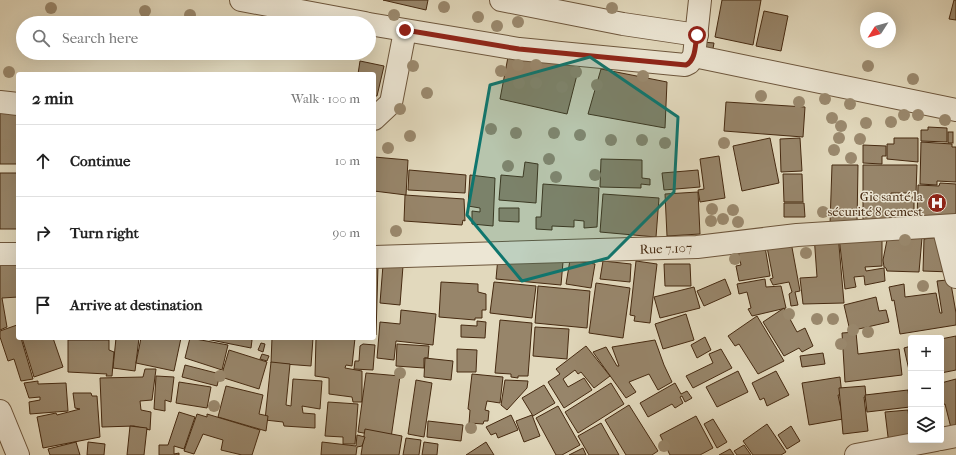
<!DOCTYPE html>
<html lang="en">
<head>
<meta charset="utf-8">
<style>
  :root { --surface:#fff; --page:#f6f6f6; --text:#222; --muted:#767676; --line:#e0e0e0 }
  body { margin:0; font-family:"IM FELL French Canon",serif; background:var(--page); color:var(--text) }
  .controls { position:absolute; right:12px; bottom:12px; display:grid; overflow:hidden; border-radius:4px; box-shadow:0 4px 16px #0002 }
  .controls button { width:36px; height:36px; display:grid; place-items:center; padding:0; border:0; border-bottom:1px solid var(--line); background:var(--surface); color:var(--text); font:20px sans-serif }
  .compass { position:absolute; left:860px; top:12px; width:36px; height:36px; border-radius:50%; background:var(--surface); box-shadow:0 4px 16px #0002; rotate:234deg }
  .stop { position:absolute; width:12px; height:12px; margin:-9px; border:3px solid #8f2418; border-radius:50%; background:#fff }
  .stop.end { background:#8f2418; border-color:#fff; box-shadow:0 1px 4px #0008 }
  .list { margin:0; padding:0; list-style:none }
  h2 { display:flex; justify-content:space-between; align-items:center; height:52px; margin:0; padding:0 16px; font-size:17px }
  h2 small { font-size:13px; font-weight:400; color:var(--muted) }
  .list li { display:grid; grid-template-columns:26px 1fr auto; gap:12px; align-items:center; box-sizing:border-box; height:72px; padding:0 16px; border-top:1px solid var(--line) }
  .list b { display:block; font-size:15px; white-space:nowrap }
  .list em { font-size:13px; font-style:normal; color:var(--muted) }
  .icon { flex:none; width:22px; height:22px; fill:none; stroke:currentColor; stroke-width:2; stroke-linecap:round; stroke-linejoin:round }
  .map { position:relative; flex:none; width:956px; height:455px; overflow:hidden }
  .search { position:absolute; background:var(--surface); box-shadow:0 4px 16px #0002; left:16px; top:16px; width:360px; height:44px; display:flex; align-items:center; gap:10px; box-sizing:border-box; padding:0 14px; border-radius:22px; color:var(--muted); font-size:15px }
  .panel { position:absolute; background:var(--surface); box-shadow:0 4px 16px #0002; left:16px; top:72px; width:360px; height:268px; border-radius:4px }
  .map>svg:first-child { display:block }
</style>
</head>
<body>
<div class="map">
<svg width="956" height="455" viewBox="0 0 956 455">
  <rect width="100%" height="100%" fill="#e2d9bd"/>
  <filter id="stains"><feTurbulence type="fractalNoise" baseFrequency=".005" numOctaves="4"/><feColorMatrix values="0 0 0 0 .2 0 0 0 0 .09 0 0 0 0 .02 0 0 0 .5 -.17"/></filter>
  <radialGradient id="worn" r=".72"><stop offset=".6" stop-color="#630" stop-opacity="0"/><stop offset="1" stop-color="#630" stop-opacity=".3"/></radialGradient>
  <g fill="#97856a" stroke="#462a11">
    <polygon points="383,0 428,0 426,10"/>
    <polygon points="722,0 761,0 753,45 715,37"/>
    <polygon points="954,0 956,0 956,20 949,19"/>
    <polygon points="764,11 788,16 781,51 756,46"/>
    <polygon points="703,42 714,43 712,54 702,52"/>
    <polygon points="508,57 580,63 567,114 500,99"/>
    <polygon points="360,61 384,66 377,96 374,96 374,74 358,74"/>
    <polygon points="601,69 667,82 665,128 588,114"/>
    <polygon points="726,102 805,107 803,137 724,131"/>
    <polygon points="0,110 18,112 18,164 0,164"/>
    <polygon points="928,127 947,128 947,142 921,141 921,130 928,130"/>
    <rect x="948" y="132" width="5" height="11"/>
    <polygon points="770,138 779,183 742,191 733,146"/>
    <polygon points="800,138 802,171 781,172 780,139"/>
    <polygon points="894,138 918,138 918,162 887,159 887,144 894,144"/>
    <polygon points="921,142 952,144 952,147 956,147 956,182 937,181 937,185 920,184"/>
    <polygon points="863,145 886,146 886,156 882,156 882,164 863,163"/>
    <polygon points="719,156 725,198 700,202 698,190 704,189 700,159"/>
    <polygon points="374,157 408,160 406,195 374,191"/>
    <polygon points="601,159 642,160 642,178 650,179 650,185 641,184 641,188 600,187"/>
    <polygon points="525,162 538,164 536,203 499,200 501,175 523,177"/>
    <polygon points="832,165 858,165 857,224 830,224"/>
    <polygon points="863,165 917,165 916,193 891,193 891,198 914,197 914,217 903,217 904,212 896,212 896,224 863,223"/>
    <polygon points="409,170 466,175 465,193 408,190"/>
    <polygon points="698,170 700,187 664,190 662,173"/>
    <rect x="0" y="173" width="18" height="56"/>
    <polygon points="783,174 802,174 803,202 784,202"/>
    <polygon points="470,175 495,178 493,226 472,224 472,211 480,212 480,208 468,206"/>
    <polygon points="940,183 956,184 956,222 917,221 918,185 939,186"/>
    <polygon points="543,184 599,188 597,227 584,228 584,221 574,220 574,227 552,226 552,230 536,229 536,217 541,217"/>
    <polygon points="698,192 700,234 667,236 665,194"/>
    <polygon points="603,194 659,198 656,237 600,232"/>
    <polygon points="405,195 464,199 465,221 463,220 462,225 404,221"/>
    <polygon points="784,203 804,203 805,217 784,217"/>
    <polygon points="499,208 519,208 519,222 499,221"/>
    <polygon points="838,234 844,303 803,304 800,278 817,277 814,235"/>
    <polygon points="888,235 922,238 919,272 887,271 886,268 884,267 883,260"/>
    <polygon points="947,236 951,272 923,271 924,239"/>
    <polygon points="839,237 882,237 882,266 865,267 866,271 884,268 885,281 865,285 864,276 854,277 856,287 845,289"/>
    <polygon points="791,242 800,291 795,292 798,305 791,306 789,294 792,292 789,282 773,285 770,279 773,278 767,247"/>
    <polygon points="765,247 770,276 739,281 736,266 741,265 738,251"/>
    <polygon points="0,256 18,261 18,297 2,298 7,327 0,330"/>
    <polygon points="498,257 563,262 561,285 496,279"/>
    <polygon points="570,260 595,264 591,288 566,284"/>
    <polygon points="603,261 631,264 630,282 600,279"/>
    <polygon points="636,261 657,264 650,323 634,321 635,316 630,315"/>
    <polygon points="664,264 690,264 691,286 665,286"/>
    <polygon points="374,265 378,265 376,335 374,334"/>
    <polygon points="383,265 403,266 400,305 380,303"/>
    <polygon points="725,279 731,294 704,306 697,291"/>
    <polygon points="765,279 766,287 781,286 786,308 752,316 748,309 751,308 747,292 739,294 737,284"/>
    <polygon points="947,280 951,284 956,313 956,325 900,334 894,300 892,301 889,287 904,284 905,297 936,293 940,313 942,313 937,281"/>
    <polygon points="441,282 478,284 478,292 486,294 486,310 482,310 482,318 475,318 475,320 439,317"/>
    <polygon points="494,282 536,286 532,318 490,313"/>
    <polygon points="596,283 630,288 623,338 589,333"/>
    <polygon points="538,286 590,291 587,328 535,323"/>
    <polygon points="694,287 700,308 660,318 654,297"/>
    <polygon points="876,297 879,311 886,310 889,322 850,331 844,305"/>
    <polygon points="784,308 797,332 805,328 813,346 802,352 799,348 784,356 763,322"/>
    <polygon points="401,310 436,314 433,345 396,341 394,360 377,358 380,322 400,324"/>
    <polygon points="686,314 694,340 663,349 655,324"/>
    <polygon points="757,316 784,361 758,374 739,344 735,346 728,336"/>
    <polygon points="500,320 532,323 528,376 518,376 518,378 511,377 511,374 495,373"/>
    <polygon points="477,321 486,322 485,338 461,337 461,325 477,326"/>
    <polygon points="17,325 18,338 21,338 33,379 21,381 14,359 8,361 0,337 0,331"/>
    <polygon points="535,327 569,329 567,359 533,356"/>
    <polygon points="856,332 858,354 899,349 902,375 845,382 842,333"/>
    <polygon points="956,336 956,370 941,373 941,339"/>
    <polygon points="705,337 711,350 697,358 691,345"/>
    <polygon points="22,338 53,338 63,367 34,377"/>
    <polygon points="116,338 139,338 135,371 113,368"/>
    <polygon points="141,338 181,338 174,371 136,363"/>
    <polygon points="190,338 228,345 222,370 185,358"/>
    <polygon points="201,338 247,338 252,340 251,348"/>
    <polygon points="272,338 313,338 311,366 271,363"/>
    <polygon points="316,338 355,338 352,366 346,365 345,368 362,371 362,402 353,402 352,397 329,394 329,378 315,376"/>
    <polygon points="68,340 109,340 109,350 114,352 112,376 106,376 107,374 68,372"/>
    <polygon points="655,340 664,365 672,382 658,390 649,374 629,382 636,392 626,398 593,352 606,347 617,366 619,366 612,347"/>
    <polygon points="261,343 265,344 263,352 258,350"/>
    <polygon points="363,344 375,345 373,370 354,369 355,361 359,361 360,346"/>
    <polygon points="397,344 429,346 428,358 424,358 424,368 396,366"/>
    <polygon points="586,346 610,376 594,388 581,372 578,374 575,370 563,379 568,387 584,378 592,390 564,408 548,382 560,374 556,369"/>
    <polygon points="911,346 911,379 904,348"/>
    <polygon points="457,349 477,350 476,372 457,372"/>
    <polygon points="721,349 732,368 693,388 686,376 713,363 709,354"/>
    <polygon points="229,350 267,362 259,389 221,377"/>
    <polygon points="823,353 825,364 802,367 800,356"/>
    <polygon points="262,354 269,356 267,361 260,359"/>
    <polygon points="425,358 453,361 451,380 424,377"/>
    <polygon points="271,362 290,364 286,405 291,406 293,379 322,381 320,409 302,406 303,413 315,414 315,428 284,426 283,422 265,420"/>
    <polygon points="185,365 220,374 217,386 182,377"/>
    <polygon points="145,369 156,369 152,400 140,401 141,410 151,412 150,430 134,426 102,427 100,378 143,377"/>
    <polygon points="738,371 748,392 717,407 706,387"/>
    <polygon points="776,371 789,395 767,406 764,398 760,400 752,383"/>
    <polygon points="366,373 400,376 391,438 358,432"/>
    <polygon points="472,374 503,377 500,403 487,401 485,410 489,411 488,421 484,421 483,424 469,423 470,410 468,409"/>
    <polygon points="156,376 174,377 171,402 165,400 165,411 154,409"/>
    <polygon points="840,377 842,395 838,395 843,419 809,425 802,383"/>
    <polygon points="956,379 956,431 952,432 945,404 941,405 941,383"/>
    <polygon points="416,380 432,383 424,437 408,434"/>
    <polygon points="505,380 528,381 527,388 507,410 501,405"/>
    <polygon points="38,381 38,384 66,383 68,411 30,414 29,402 40,400 40,397 29,398 24,383"/>
    <polygon points="179,382 211,387 207,408 176,403"/>
    <polygon points="611,383 624,404 578,433 565,412"/>
    <polygon points="675,383 681,394 687,391 692,398 685,402 682,396 680,397 683,403 675,408 672,404 648,417 640,403"/>
    <polygon points="544,385 555,403 533,416 522,398"/>
    <polygon points="226,386 263,395 259,414 268,416 266,431 218,417"/>
    <polygon points="865,386 866,397 864,397 868,431 843,434 839,388"/>
    <polygon points="908,390 910,407 867,412 865,395"/>
    <polygon points="73,393 91,393 92,396 97,396 100,437 43,448 37,417 56,413 57,415 80,409 75,408"/>
    <polygon points="328,402 358,404 355,444 343,444 343,437 325,436"/>
    <polygon points="629,405 658,451 652,455 626,455 605,420"/>
    <polygon points="558,406 580,445 562,455 556,455 536,418"/>
    <polygon points="908,410 911,435 889,445 885,412"/>
    <polygon points="179,412 195,417 184,449 174,446 174,454 179,453 179,455 159,455 159,445 168,445"/>
    <polygon points="197,414 207,417 207,414 260,430 252,455 242,455 221,450 223,440 203,434 194,454 184,451"/>
    <polygon points="511,415 518,430 498,438 496,433 491,435 486,427"/>
    <polygon points="532,415 540,436 524,442 516,421"/>
    <polygon points="696,416 713,448 700,455 670,455 660,435"/>
    <polygon points="713,419 727,442 717,448 704,424"/>
    <polygon points="428,421 463,425 461,441 427,437"/>
    <polygon points="601,423 619,455 589,455 578,436"/>
    <polygon points="767,424 786,452 781,455 753,455 743,441"/>
    <polygon points="130,426 147,428 144,455 127,455"/>
    <polygon points="791,426 800,441 787,449 778,435"/>
    <polygon points="365,429 402,436 399,455 361,455"/>
    <polygon points="357,435 365,437 362,446 357,447 356,455 321,455 322,442 356,446"/>
    <polygon points="406,438 421,440 419,455 403,455"/>
    <polygon points="76,442 80,455 50,455 48,449"/>
    <polygon points="88,442 105,444 104,455 87,455"/>
    <polygon points="424,442 438,444 437,455 422,455"/>
    <polygon points="486,442 494,455 466,455"/>
    <polygon points="744,445 751,455 737,455 734,451"/>
    <polygon points="583,448 586,455 569,455"/>
    <polygon points="730,449 734,455 719,455"/>
  </g>
  <g fill="none" stroke-linecap="round" stroke-linejoin="round">
    <g stroke="#6d563c" stroke-width="24">
      <g id="minor">
        <polyline points="241,0 365,23"/>
        <polyline points="501,0 623,24 697,35"/>
        <polyline points="369,24 519,49 685,65 689,63 694,56 700,0"/>
        <polyline points="694,56 956,110"/>
        <polyline points="0,102 18,104"/>
        <polyline points="374,119 391,103 405,31"/>
        <polyline points="943,226 956,277"/>
        <polyline points="0,254 18,254"/>
        <path id="s1" d="M374,257L697,247L797,235L956,225"/>
        <polyline points="0,411 18,455"/>
        <polyline points="941,439 956,436"/>
        <polyline points="856,455 936,440"/>
      </g>
    </g>
    <use href="#minor" stroke="#ece6d4" stroke-width="22"/>
  </g>
  <g fill="#9a896e">
    <circle cx="444" cy="7" r="6"/>
    <circle cx="51" cy="8" r="6"/>
    <circle cx="612" cy="8" r="6"/>
    <circle cx="145" cy="11" r="6"/>
    <circle cx="190" cy="15" r="6"/>
    <circle cx="394" cy="15" r="6"/>
    <circle cx="478" cy="17" r="6"/>
    <circle cx="518" cy="22" r="6"/>
    <circle cx="497" cy="26" r="6"/>
    <circle cx="518" cy="65" r="6"/>
    <circle cx="536" cy="65" r="6"/>
    <circle cx="413" cy="66" r="6"/>
    <circle cx="868" cy="66" r="6"/>
    <circle cx="501" cy="71" r="6"/>
    <circle cx="9" cy="72" r="6"/>
    <circle cx="576" cy="72" r="6"/>
    <circle cx="643" cy="76" r="6"/>
    <circle cx="913" cy="79" r="6"/>
    <circle cx="519" cy="83" r="6"/>
    <circle cx="536" cy="83" r="6"/>
    <circle cx="597" cy="85" r="6"/>
    <circle cx="562" cy="87" r="6"/>
    <circle cx="427" cy="93" r="6"/>
    <circle cx="761" cy="96" r="6"/>
    <circle cx="825" cy="99" r="6"/>
    <circle cx="799" cy="102" r="6"/>
    <circle cx="850" cy="104" r="6"/>
    <circle cx="400" cy="109" r="6"/>
    <circle cx="904" cy="115" r="6"/>
    <circle cx="918" cy="115" r="6"/>
    <circle cx="832" cy="118" r="6"/>
    <circle cx="945" cy="120" r="6"/>
    <circle cx="891" cy="122" r="6"/>
    <circle cx="866" cy="123" r="6"/>
    <circle cx="841" cy="126" r="6"/>
    <circle cx="491" cy="129" r="6"/>
    <circle cx="516" cy="133" r="6"/>
    <circle cx="554" cy="133" r="6"/>
    <circle cx="580" cy="135" r="6"/>
    <circle cx="410" cy="136" r="6"/>
    <circle cx="839" cy="138" r="6"/>
    <circle cx="860" cy="139" r="6"/>
    <circle cx="611" cy="140" r="6"/>
    <circle cx="642" cy="140" r="6"/>
    <circle cx="665" cy="143" r="6"/>
    <circle cx="724" cy="143" r="6"/>
    <circle cx="388" cy="148" r="6"/>
    <circle cx="834" cy="150" r="6"/>
    <circle cx="851" cy="158" r="6"/>
    <circle cx="549" cy="159" r="6"/>
    <circle cx="508" cy="166" r="6"/>
    <circle cx="595" cy="175" r="6"/>
    <circle cx="556" cy="177" r="6"/>
    <circle cx="712" cy="209" r="6"/>
    <circle cx="733" cy="210" r="6"/>
    <circle cx="823" cy="212" r="6"/>
    <circle cx="723" cy="219" r="6"/>
    <circle cx="711" cy="221" r="6"/>
    <circle cx="738" cy="222" r="6"/>
    <circle cx="396" cy="231" r="6"/>
    <circle cx="905" cy="240" r="6"/>
    <circle cx="806" cy="253" r="6"/>
    <circle cx="735" cy="259" r="6"/>
    <circle cx="923" cy="286" r="6"/>
    <circle cx="789" cy="314" r="6"/>
    <circle cx="817" cy="319" r="6"/>
    <circle cx="833" cy="319" r="6"/>
    <circle cx="853" cy="330" r="6"/>
    <circle cx="868" cy="332" r="6"/>
    <circle cx="841" cy="344" r="6"/>
    <circle cx="400" cy="373" r="6"/>
    <circle cx="220" cy="376" r="6"/>
    <circle cx="214" cy="406" r="6"/>
    <circle cx="471" cy="428" r="6"/>
    <circle cx="664" cy="446" r="6"/>
  </g>
  <g fill="none" stroke-linecap="round" stroke-linejoin="round">
    <path stroke="#8f2418" stroke-width="5" d="M405,30L519,49L686,65C696,60 695,45 697,35"/>
  </g>
  <path fill="#0f766e" fill-opacity="0.2" stroke="#0f766e" stroke-width="3" stroke-linejoin="round" d="M590,57L678,117L674,192L608,258L522,281L467,215L490,85Z"/>
  <defs>
    <g id="hospital-disc" transform="scale(1)"><circle r="9.5" fill="#8f2418" stroke="#ece6d4"/><path d="M-5-5h3v3.5h4V-5h3V5h-3V1.5h-4V5h-3Z" fill="#fff"/></g>
  </defs>
  <g fill-rule="evenodd">
    <use href="#hospital-disc" x="937" y="203"/>
  </g>
  <g text-anchor="middle" stroke-width="3" stroke-linejoin="round" paint-order="stroke">
    <g font-size="13" fill="#462a11" stroke="#ece6d4" text-anchor="end">
      <text x="923" y="201">Gic santé la<tspan x="923" dy="15">sécurité 8 cemest</tspan></text>
    </g>
    <g font-size="13" fill="#462a11" stroke="#ece6d4">
      <text dy="5" stroke="none"><textPath href="#s1" startOffset="292">Rue 7.107</textPath></text>
    </g>
  </g>
  <rect width="100%" height="100%" filter="url(#stains)"/>
  <rect width="100%" height="100%" fill="url(#worn)"/>
</svg>
<div class="controls">
<button>+</button>
<button>−</button>
<button><svg class="icon" aria-label="layers" viewBox="0 0 24 24"><path d="M12 4l9 5-9 5-9-5zM3 14l9 5 9-5"/></svg></button>
</div>
<svg class="compass" viewBox="-18 -18 36 36"><path d="M0-13l5 13h-10z" fill="#e53935"/><path d="M0 13l5-13h-10z" fill="#767676"/></svg>
<div class="stop" style="left:697px;top:35px"></div>
<div class="stop end" style="left:405px;top:30px"></div>
<div class="search"><svg class="icon" aria-label="search" viewBox="0 0 24 24"><circle cx="10" cy="10" r="6"/><path d="M15 15l6 6"/></svg>Search here</div>
<section class="panel">
<h2>2 min<small>Walk · 100 m</small></h2>
<ul class="list">
<li><svg class="icon" aria-label="ahead" viewBox="0 0 24 24"><path d="M12 20V5M6 11l6-6 6 6"/></svg><div><b>Continue</b></div><em>10 m</em></li>
<li><svg class="icon" aria-label="right" viewBox="0 0 24 24"><path d="M7 20v-9h11M14 6l5 5-5 5"/></svg><div><b>Turn right</b></div><em>90 m</em></li>
<li><svg class="icon" aria-label="arrive" viewBox="0 0 24 24"><path d="M6 21V4h12l-3 4 3 4H6"/></svg><div><b>Arrive at destination</b></div></li>
</ul>
</section>
</div>
</body>
</html>
